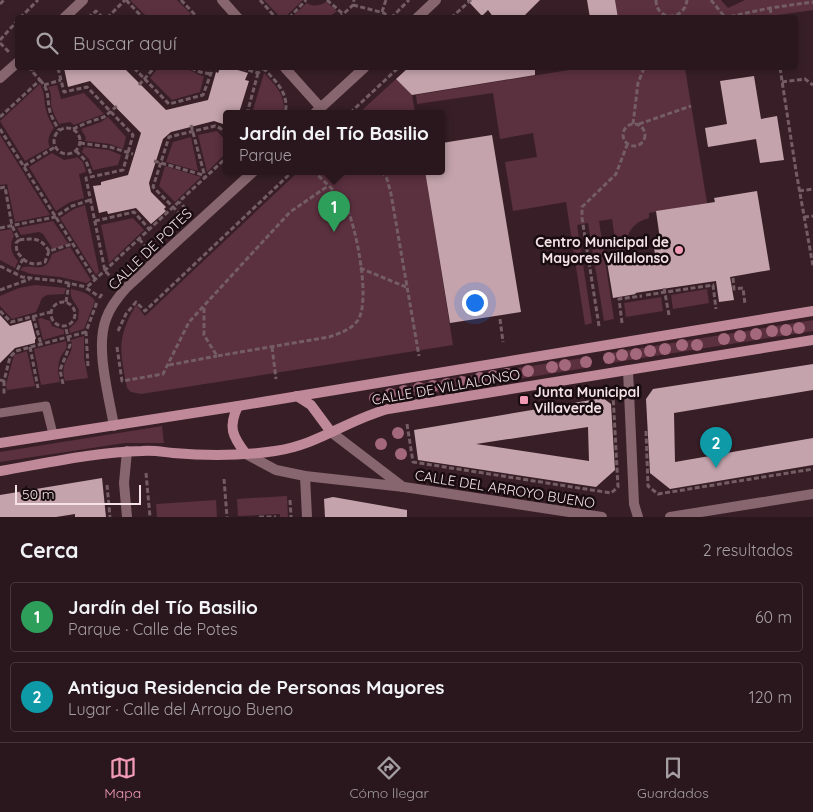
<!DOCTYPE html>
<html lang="es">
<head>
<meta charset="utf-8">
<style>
  :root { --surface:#2a171d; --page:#36242a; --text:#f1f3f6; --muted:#a59fa4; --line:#46363b; --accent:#f09ab6 }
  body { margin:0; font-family:Quicksand,sans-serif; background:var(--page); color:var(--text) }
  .scale { position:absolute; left:15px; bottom:12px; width:126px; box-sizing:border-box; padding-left:5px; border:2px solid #f4e2e7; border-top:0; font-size:14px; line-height:18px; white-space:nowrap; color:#f4e2e7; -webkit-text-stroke:4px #180c10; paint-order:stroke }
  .you { position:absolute; left:474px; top:302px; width:18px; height:18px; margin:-12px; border:4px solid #fff; border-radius:50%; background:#1a73e8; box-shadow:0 0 0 8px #1a73e833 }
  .badge { display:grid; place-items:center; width:32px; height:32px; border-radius:50%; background:var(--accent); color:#fff; font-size:16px; font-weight:700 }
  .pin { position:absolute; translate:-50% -41px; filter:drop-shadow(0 1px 2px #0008) }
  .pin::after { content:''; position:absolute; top:26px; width:18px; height:15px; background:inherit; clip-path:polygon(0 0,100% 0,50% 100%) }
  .popup { position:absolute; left:223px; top:110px; width:222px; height:65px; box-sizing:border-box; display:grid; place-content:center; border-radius:5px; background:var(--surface); filter:drop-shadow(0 1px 4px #0005); font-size:16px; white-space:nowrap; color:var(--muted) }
  .popup b { font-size:19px; color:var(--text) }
  .popup::after { content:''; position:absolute; left:50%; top:100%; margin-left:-10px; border:10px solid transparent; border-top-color:var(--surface) }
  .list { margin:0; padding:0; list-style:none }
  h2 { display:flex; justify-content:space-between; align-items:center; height:65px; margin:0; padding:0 20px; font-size:21px }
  h2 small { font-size:16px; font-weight:400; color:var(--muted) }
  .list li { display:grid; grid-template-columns:32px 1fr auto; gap:15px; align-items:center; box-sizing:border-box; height:70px; margin:0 10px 10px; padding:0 10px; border:1px solid var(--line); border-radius:5px }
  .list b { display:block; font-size:19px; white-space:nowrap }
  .list p { margin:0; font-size:16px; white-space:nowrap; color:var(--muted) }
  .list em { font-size:16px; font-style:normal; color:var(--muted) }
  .icon { flex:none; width:28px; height:28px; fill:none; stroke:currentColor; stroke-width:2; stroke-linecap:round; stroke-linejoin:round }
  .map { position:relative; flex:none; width:813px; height:517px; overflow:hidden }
  .search { position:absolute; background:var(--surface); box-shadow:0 2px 8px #0003; left:15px; right:15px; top:15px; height:55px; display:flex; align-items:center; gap:12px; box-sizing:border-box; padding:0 18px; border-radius:5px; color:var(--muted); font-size:19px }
  .sheet { height:225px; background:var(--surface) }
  nav { display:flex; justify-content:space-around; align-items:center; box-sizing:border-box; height:70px; border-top:1px solid var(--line); background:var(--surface); font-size:14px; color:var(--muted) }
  nav a { display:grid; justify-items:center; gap:2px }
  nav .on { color:var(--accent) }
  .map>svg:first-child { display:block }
</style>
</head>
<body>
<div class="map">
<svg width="813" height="517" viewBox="0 0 813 517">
  <rect width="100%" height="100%" fill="#381f27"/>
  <g fill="#5b303f">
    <polygon points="130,0 177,0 191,14 188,17 147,17"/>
    <polygon points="264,0 303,0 285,17 281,18"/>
    <polygon points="615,0 721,0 728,8 745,0 813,0 813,10 778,15 778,18 618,17"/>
    <path d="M326,2L337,11L329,17H292L307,3C313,7 320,6 326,2Z"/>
    <polygon points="158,68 186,68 199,75 204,76 200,92 172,100 150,78"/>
    <path d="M581,68H685L707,203L649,213V218C633,222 625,234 626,250L617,252L612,219L599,221L614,319L604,321L588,223L577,225L592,323L585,325L566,202L513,211L505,162L537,157L533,133L500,139L493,93L417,104L416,95Z"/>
    <path d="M264,73C275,85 287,96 283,113H256L253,110Z"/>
    <polygon points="396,79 412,95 415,113 359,113"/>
    <path d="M40,84C46,97 43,97 46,109C47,116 51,122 54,128C50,133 46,141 50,147L25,161L0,121Z"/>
    <path d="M57,85L61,99L84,93L104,114L74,125L70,122L59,124C56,118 52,111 51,104C51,97 52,94 48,87Z"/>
    <polygon points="108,117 126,137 123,149 110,144 85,141 86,138 81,129 101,122"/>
    <polygon points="217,131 226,141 226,153 207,172 198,135"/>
    <polygon points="0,135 50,215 15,222 7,184 0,185"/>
    <polygon points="191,137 198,171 166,162 173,142"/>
    <polygon points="84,147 109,150 121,155 118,165 93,170 89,159 82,152"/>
    <polygon points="52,153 64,160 75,158 77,157 83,162 86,172 79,174 84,198 70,202 56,211 29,167"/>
    <polygon points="165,166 201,177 175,202 159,186"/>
    <path d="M299,171H425L453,345L141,394L131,392L127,388C120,351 116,339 136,305L145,316Z"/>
    <polygon points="85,205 99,272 96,275 60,218 74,209"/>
    <polygon points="133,218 144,230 109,263 101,225"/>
    <polygon points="53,221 68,243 59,248 52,248 43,234 39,232 21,235 17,228"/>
    <path d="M11,229L14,236C9,245 11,254 18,261L15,268L0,260V231Z"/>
    <path d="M70,247L91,280L87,283L60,277L31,274L20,270L23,267C37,265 46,274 52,254Z"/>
    <polygon points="35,285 66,288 64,294 47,295 42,298 36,312 12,319 0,306 0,296 19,288"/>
    <path d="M71,289C79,291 90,293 95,301L84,329L70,333L69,329L78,320L79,310C75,302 69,298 71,289Z"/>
    <polygon points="707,289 709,303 673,309 671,295"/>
    <polygon points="661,297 663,311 626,317 624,303"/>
    <polygon points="41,318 50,321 52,326 64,330 64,334 43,340 38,319"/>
    <polygon points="813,320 813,331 605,364 604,354"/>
    <path d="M84,336V358L88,378L65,381C58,360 76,356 71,340Z"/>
    <path d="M66,341C68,348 65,350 61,356C57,365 58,373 60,382L41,385L34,349Z"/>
    <polygon points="27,351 35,386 7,390 6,385 14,355"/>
    <polygon points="589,357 591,367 373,403 370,394 422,383"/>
    <polygon points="162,426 164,443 125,443 0,462 0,452"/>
    <polygon points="287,496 288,517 280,517 280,514 238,516 237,499"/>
    <polygon points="216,500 217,517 157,517 156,504"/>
  </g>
  <g fill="#c4a3ac" fill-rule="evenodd">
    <polygon points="467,0 540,0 522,18 494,18 488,10 482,16"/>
    <polygon points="587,0 615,0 618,18 590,18"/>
    <polygon points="64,68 124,68 166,110 208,100 216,72 218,73 220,68 231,68 248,73 245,80 249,81 239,113 226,113 226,125 214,121 171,132 163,139 149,183 151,192 166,207 164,209 166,211 151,224 136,208 108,214 107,211 99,213 93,186 101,185 101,182 128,175 141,133 90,81 68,87"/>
    <polygon points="408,68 535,68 535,75 412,95 396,79"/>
    <polygon points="754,76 761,119 777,116 784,160 760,163 756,139 708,147 705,128 727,124 720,81"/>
    <polygon points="492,135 521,312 450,323 425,171 442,171 442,143"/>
    <polygon points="757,191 770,270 730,277 734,300 719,302 716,281 635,293 636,294 613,298 607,262 655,254 654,247 661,246 656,211 715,202 714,198"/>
    <polygon points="0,315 10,326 31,320 36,339 35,339 35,343 15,348 0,363"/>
    <polygon points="813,364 813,390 674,413 675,462 813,438 813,465 670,489 650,473 646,399 653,389"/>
    <path d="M603,398L611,404L615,470L596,487L418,460L414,430ZM588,427L589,461L476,444Z"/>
    <polygon points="102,478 106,517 75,517 75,514 56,517 0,517 0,495"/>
    <polygon points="333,497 407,510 407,517 325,517 324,499"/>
  </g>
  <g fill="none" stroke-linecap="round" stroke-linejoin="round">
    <g stroke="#745d64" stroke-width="3" stroke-dasharray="5 2.5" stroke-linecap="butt">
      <polyline points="126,0 143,18"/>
      <polyline points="181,0 198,18"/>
      <polyline points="260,0 276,18"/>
      <polyline points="327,0 343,14"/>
      <path d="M656,0C656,21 684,22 687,0"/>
      <polyline points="711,0 724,16"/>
      <polyline points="0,4 4,0"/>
      <polyline points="353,5 384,13 389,18"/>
      <polyline points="770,8 772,18"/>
      <polyline points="382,12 386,0"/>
      <polyline points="20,18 38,0"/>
      <polyline points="88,18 96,11 103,18"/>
      <polyline points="107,18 125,0"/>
      <polyline points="289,18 306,0"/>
      <polyline points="339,18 353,5 354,0"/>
      <polyline points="391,18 409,0"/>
      <polyline points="451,18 471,0"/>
      <polyline points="723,18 770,8 813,2"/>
      <polyline points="0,40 18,20"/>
      <polyline points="0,43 10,53"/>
      <polyline points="58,68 64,92 87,87 133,135 123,170 86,178 105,271 114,280 113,282"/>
      <polyline points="134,68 169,104 203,95 213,68"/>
      <polyline points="191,68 200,72 211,74"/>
      <polyline points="241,68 258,73 264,68"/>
      <path d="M263,68C275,80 290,94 285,113"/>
      <polyline points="780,68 796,171 813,266"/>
      <path d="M40,80C49,90 47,95 49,107C50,115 55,123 59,130"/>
      <polyline points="782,82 805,79 813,85"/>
      <polyline points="44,85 61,80"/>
      <polyline points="139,85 154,68"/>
      <polyline points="251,113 248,110 258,73"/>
      <polyline points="350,113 398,68"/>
      <polyline points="0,117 40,80 31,70 34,68"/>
      <circle cx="634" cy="135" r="11"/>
      <polyline points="633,124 638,83 644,68"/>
      <polyline points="639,124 691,106"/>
      <polyline points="191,125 205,177"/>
      <circle cx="67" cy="141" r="13"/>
      <polyline points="0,129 95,279"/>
      <polyline points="73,129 89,122 104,117 117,106"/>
      <polyline points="80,143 110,147 133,154"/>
      <polyline points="76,151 86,161 92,177"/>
      <polyline points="154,161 203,175"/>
      <polyline points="24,166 55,147"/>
      <polyline points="382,171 387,179 391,194 419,356"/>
      <polyline points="0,188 5,187 12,226 19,240 16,243 17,252 23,259 15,274"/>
      <polyline points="799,191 813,189"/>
      <polyline points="181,215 153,187 169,137 215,126 220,128 226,134"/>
      <polyline points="804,217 813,216"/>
      <polyline points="95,221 134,212 150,230"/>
      <polyline points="0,228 55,217 72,206 90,200"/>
      <polyline points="139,239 146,247 187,210 179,202"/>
      <path d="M19,240C34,238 41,238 49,251"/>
      <path d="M23,259C30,265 36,265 45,262L49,251L72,244"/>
      <polyline points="0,266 22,277 59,281 86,287"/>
      <polyline points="360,268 406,287"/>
      <polyline points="733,278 734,289 743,288 745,304"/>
      <polyline points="664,288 669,315"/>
      <polyline points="0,290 30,279"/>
      <polyline points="102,294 100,297 86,288 226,158"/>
      <polyline points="646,295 713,285 716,309"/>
      <polyline points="66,302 69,283"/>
      <circle cx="63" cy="314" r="12"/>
      <path d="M204,308V335L217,356L329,337C340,333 351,330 358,320C371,301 356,224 345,204C340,195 322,180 314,171"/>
      <polyline points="0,311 11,322 51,312"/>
      <polyline points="33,316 41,344"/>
      <polyline points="500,319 503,342"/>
      <polyline points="622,323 619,299 642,296"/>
      <polyline points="599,326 582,218 582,207 616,174 627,145"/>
      <polyline points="118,331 126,314 136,302 145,311 293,171"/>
      <polyline points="30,347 38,388"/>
      <polyline points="117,347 122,381 163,374 189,322 290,212 328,186"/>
      <polyline points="272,347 276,379"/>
      <polyline points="169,365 217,356"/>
      <polyline points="88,366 86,332 97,302"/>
      <polyline points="0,380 4,381 10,357 16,351 86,332"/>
      <polyline points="4,381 4,394"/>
      <polyline points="63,384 60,370 70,345 65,325"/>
      <polyline points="407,424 413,462 611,493 618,487 613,394 608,392"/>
      <polyline points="646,431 648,486 658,494 813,469"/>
      <polyline points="146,473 150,517"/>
      <polyline points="224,479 227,517"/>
      <polyline points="107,485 110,517"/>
      <polyline points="290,500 291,517"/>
      <polyline points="259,517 276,517"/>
    </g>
    <polyline stroke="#886670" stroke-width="9" points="0,413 46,406 53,434"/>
    <g stroke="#886670" stroke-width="10">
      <polyline points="222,0 238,18"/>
      <polyline points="64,18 83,0"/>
      <polyline points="417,18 436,0"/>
      <polyline points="285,68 321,108"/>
      <polyline points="0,78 18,62"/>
      <polyline points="315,113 364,68"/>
      <polyline points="628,370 634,504 638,517"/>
      <path d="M114,426C109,396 95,348 106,319C110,307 118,297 127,287L254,171"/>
      <polyline points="331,432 403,487"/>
      <polyline points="246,454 276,470 305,476 404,487 602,517"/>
      <polyline points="305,476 307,517"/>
      <polyline points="127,517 124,483 127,451"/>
      <polyline points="670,517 813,494"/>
    </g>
    <g stroke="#bf8999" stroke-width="10">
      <polyline points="297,396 311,405 331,432"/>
      <path d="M238,406C228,427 232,436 246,454"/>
      <polyline points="0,443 238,406 813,311"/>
      <path d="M0,471C47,463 95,452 142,451C153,450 163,452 173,453C206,456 241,456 275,451C318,445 347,420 388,409L813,340"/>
    </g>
  </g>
  <g fill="#a3687b">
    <circle cx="799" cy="328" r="6"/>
    <circle cx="786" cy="330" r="6"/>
    <circle cx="772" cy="331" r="6"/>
    <circle cx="756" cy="334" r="6"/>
    <circle cx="740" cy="336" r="6"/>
    <circle cx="724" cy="339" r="6"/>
    <circle cx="682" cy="345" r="6"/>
    <circle cx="697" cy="345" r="6"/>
    <circle cx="665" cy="349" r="6"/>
    <circle cx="650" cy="351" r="6"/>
    <circle cx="636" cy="354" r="6"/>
    <circle cx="622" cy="355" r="6"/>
    <circle cx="609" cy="358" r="6"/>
    <circle cx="586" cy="362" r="6"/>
    <circle cx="565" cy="365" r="6"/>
    <circle cx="552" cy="367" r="6"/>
    <circle cx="528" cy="371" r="6"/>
    <circle cx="507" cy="374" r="6"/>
    <circle cx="493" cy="376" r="6"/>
    <circle cx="480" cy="378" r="6"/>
    <circle cx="462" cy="382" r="6"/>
    <circle cx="447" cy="384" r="6"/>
    <circle cx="433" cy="386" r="6"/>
    <circle cx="419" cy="388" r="6"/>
    <circle cx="404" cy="391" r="6"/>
    <circle cx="390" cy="394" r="6"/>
    <circle cx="375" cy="398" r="6"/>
    <circle cx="398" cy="433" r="6"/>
    <circle cx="381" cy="444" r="6"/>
    <circle cx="401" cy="454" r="6"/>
  </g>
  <g fill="#f09ab6" stroke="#180c10" stroke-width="2">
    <circle cx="679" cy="250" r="5"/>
    <rect x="519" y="395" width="10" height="10" rx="2.5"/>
  </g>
  <g text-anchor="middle" stroke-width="5" stroke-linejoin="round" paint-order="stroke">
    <g font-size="14" font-weight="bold" fill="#f4e2e7" stroke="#180c10" text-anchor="end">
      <text x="669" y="247">Centro Municipal de<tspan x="669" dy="16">Mayores Villalonso</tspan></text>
      <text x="534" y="397" text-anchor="start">Junta Municipal<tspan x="534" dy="16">Villaverde</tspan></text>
    </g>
    <g font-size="14" fill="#f4e2e7" stroke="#180c10">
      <text transform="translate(150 249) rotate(-44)" y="5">CALLE DE POTES</text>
      <text transform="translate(446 387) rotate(-10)" y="5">CALLE DE VILLALONSO</text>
      <text transform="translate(505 489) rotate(9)" y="5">CALLE DEL ARROYO BUENO</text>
    </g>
  </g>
</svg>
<div class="scale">50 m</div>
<div class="you"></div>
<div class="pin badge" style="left:334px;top:232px;background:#2e9e5b">1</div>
<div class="popup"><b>Jardín del Tío Basilio</b>Parque</div>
<div class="pin badge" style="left:716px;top:468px;background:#0f9aa8">2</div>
<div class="search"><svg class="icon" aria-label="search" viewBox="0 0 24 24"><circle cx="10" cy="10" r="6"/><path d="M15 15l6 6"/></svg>Buscar aquí</div>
</div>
<section class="sheet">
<h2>Cerca<small>2 resultados</small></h2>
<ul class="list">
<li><span class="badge" style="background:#2e9e5b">1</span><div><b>Jardín del Tío Basilio</b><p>Parque · Calle de Potes</p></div><em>60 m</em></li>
<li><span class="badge" style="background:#0f9aa8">2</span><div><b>Antigua Residencia de Personas Mayores</b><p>Lugar · Calle del Arroyo Bueno</p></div><em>120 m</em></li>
</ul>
</section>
<nav>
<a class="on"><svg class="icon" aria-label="map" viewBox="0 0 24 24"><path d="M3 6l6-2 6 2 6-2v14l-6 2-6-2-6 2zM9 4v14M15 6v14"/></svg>Mapa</a>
<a><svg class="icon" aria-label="directions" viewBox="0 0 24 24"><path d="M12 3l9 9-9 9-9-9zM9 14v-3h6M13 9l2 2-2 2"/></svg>Cómo llegar</a>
<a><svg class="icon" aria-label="saved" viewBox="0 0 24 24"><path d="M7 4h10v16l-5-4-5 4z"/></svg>Guardados</a>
</nav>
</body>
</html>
